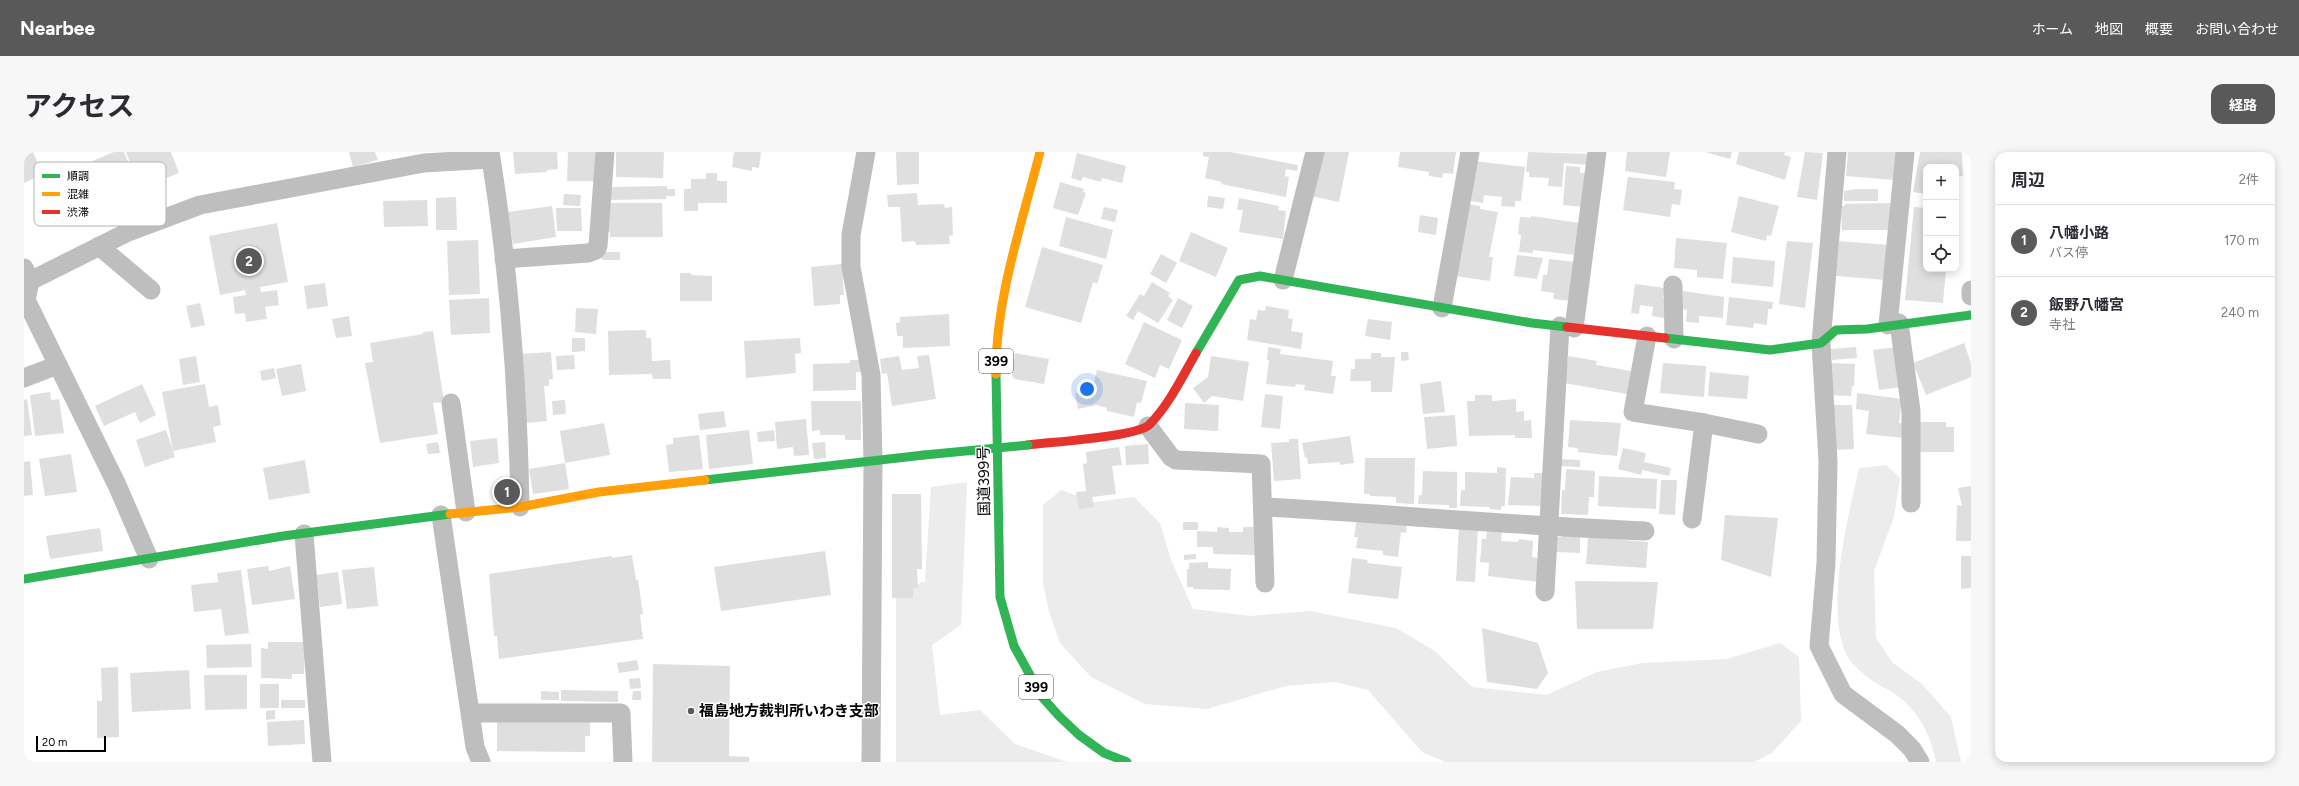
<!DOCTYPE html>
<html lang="ja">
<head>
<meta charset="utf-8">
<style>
  :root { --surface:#fff; --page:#f7f7f7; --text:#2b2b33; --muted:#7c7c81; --line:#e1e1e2; --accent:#595959 }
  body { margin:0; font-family:Figtree,"Noto Sans JP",sans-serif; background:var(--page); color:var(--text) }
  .controls { position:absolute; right:12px; top:12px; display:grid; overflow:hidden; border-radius:8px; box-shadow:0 2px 10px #0003 }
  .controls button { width:36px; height:36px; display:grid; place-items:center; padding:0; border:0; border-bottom:1px solid var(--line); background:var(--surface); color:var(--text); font:20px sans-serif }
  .scale { position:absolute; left:12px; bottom:10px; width:70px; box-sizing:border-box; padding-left:4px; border:2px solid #000; border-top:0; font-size:11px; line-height:14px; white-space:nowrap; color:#000; -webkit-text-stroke:3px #fff; paint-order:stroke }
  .you { position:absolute; left:1063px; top:237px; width:14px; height:14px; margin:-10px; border:3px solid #fff; border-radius:50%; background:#1a73e8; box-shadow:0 0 0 6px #1a73e833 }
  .badge { display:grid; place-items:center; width:26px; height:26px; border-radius:50%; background:var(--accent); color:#fff; font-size:13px; font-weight:700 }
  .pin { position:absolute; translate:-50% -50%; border:2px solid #fff; box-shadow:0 1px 4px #0006 }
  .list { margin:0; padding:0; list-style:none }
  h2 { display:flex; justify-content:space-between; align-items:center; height:52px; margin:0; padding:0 16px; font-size:17px }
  h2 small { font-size:13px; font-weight:400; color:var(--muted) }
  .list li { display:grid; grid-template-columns:26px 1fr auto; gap:12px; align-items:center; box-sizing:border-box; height:72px; padding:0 16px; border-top:1px solid var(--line) }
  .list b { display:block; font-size:15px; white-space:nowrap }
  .list p { margin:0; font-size:13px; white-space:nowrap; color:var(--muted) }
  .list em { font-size:13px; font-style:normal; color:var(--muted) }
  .icon { flex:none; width:22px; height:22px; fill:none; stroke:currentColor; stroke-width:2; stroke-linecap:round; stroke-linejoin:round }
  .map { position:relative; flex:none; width:1947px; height:610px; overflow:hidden; border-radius:12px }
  header { display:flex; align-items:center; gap:24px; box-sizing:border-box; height:56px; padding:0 20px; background:var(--accent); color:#fff }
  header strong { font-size:19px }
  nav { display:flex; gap:22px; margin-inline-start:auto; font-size:14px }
  .intro { display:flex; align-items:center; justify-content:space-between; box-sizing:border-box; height:96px; padding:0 24px }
  h1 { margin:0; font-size:28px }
  .button { padding:10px 18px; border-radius:12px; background:var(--accent); color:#fff; font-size:14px; font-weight:700 }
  main { display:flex; gap:24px; padding:0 24px }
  aside { flex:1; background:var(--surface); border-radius:12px; box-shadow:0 2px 10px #0003 }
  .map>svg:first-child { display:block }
</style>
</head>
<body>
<header>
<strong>Nearbee</strong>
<nav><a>ホーム</a><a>地図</a><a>概要</a><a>お問い合わせ</a></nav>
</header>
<div class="intro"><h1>アクセス</h1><a class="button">経路</a></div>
<main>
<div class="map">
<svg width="1947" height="610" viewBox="0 0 1947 610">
  <rect width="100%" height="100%" fill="#fff"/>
  <g fill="#ececec">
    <path d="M1862,313L1876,326L1870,365L1850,419L1852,486L1869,511L1898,532L1927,565L1937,610H1912C1906,581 1894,557 1868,540C1860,535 1849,531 1842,524C1836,519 1825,509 1822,502C1801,454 1824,366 1835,316Z"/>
    <polygon points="943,330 937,473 908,493 916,563 956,558 991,592 1043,610 872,610 872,441 901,429 907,335"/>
    <polygon points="1037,338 1071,350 1110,345 1136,371 1147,408 1169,457 1226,464 1286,459 1372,476 1411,499 1448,535 1523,543 1573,520 1618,511 1703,507 1756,491 1775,505 1777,569 1748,601 1730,610 1421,610 1398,600 1344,538 1311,530 1262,534 1183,557 1121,552 1067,525 1036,491 1025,459 1019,432 1019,353"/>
  </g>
  <g fill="#dfdfdf">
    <polygon points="0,0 9,0 19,22 0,31"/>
    <polygon points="90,0 100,0 109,21 88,30 87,26 74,31 66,10"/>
    <polygon points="102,0 147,0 155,21 142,26 137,14 111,24"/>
    <polygon points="325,0 351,0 354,8 329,15"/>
    <polygon points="489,0 533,0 534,17 523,18 523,20 491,22"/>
    <polygon points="544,0 572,0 572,29 543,29"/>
    <polygon points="592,0 640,0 639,26 592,25"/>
    <polygon points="710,0 737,0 735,16 728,15 728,19 708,15"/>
    <polygon points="872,0 895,0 895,32 873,33"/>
    <polygon points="1179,0 1206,0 1274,13 1273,19 1262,17 1261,24 1265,25 1262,45 1197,32 1198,30 1181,26 1185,5 1179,4"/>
    <polygon points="1297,0 1325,0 1315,50 1287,44"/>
    <polygon points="1376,0 1432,0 1429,22 1419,21 1418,26 1405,24 1405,20 1374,15"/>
    <polygon points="1504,0 1566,2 1564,13 1540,11 1538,35 1524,34 1525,26 1505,25 1505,20 1502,20"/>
    <polygon points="1603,0 1646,0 1642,25 1601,19"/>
    <polygon points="1681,0 1708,0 1706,7"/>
    <polygon points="1715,0 1761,0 1760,3 1767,5 1761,28 1712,12"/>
    <polygon points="1781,0 1799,1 1793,48 1773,45"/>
    <polygon points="1824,0 1872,0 1870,28 1822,24"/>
    <polygon points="1896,0 1938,0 1939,24 1935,24 1934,32 1932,32 1932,15 1902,15 1902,42 1889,40"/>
    <polygon points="1053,1 1102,14 1098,31 1078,26 1077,30 1059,25 1057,29 1047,26"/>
    <polygon points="1450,9 1501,15 1497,49 1491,49 1491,55 1477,54 1478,45 1460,43 1459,51 1446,49"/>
    <polygon points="1542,14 1556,15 1556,21 1562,21 1560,55 1539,53"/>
    <polygon points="682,21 693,21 693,29 703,29 703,51 674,51 674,59 660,59 660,37 667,37 667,27 682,27"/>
    <polygon points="1604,25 1651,30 1650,37 1658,38 1656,53 1648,52 1646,65 1599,58"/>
    <polygon points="1036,30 1060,37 1059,40 1062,41 1054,63 1029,56"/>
    <polygon points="643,34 643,37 651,37 651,44 642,44 642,47 584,48 584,35"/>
    <polygon points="1833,37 1854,37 1854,49 1820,49 1820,39"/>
    <polygon points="893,41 894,53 920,52 921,56 928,55 929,83 925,84 926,92 892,93 891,89 878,90 876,55 864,55 863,43"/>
    <polygon points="540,42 557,43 556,54 539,53"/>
    <polygon points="1184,44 1201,46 1199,57 1183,55"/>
    <polygon points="1715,44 1755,54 1747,84 1743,83 1742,89 1707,80"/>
    <polygon points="432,45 433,78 412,78 412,46"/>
    <polygon points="1215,46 1255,54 1254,58 1262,59 1259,87 1215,80 1219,58 1213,58"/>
    <polygon points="403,48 404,74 360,75 359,49"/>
    <polygon points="583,51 638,51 639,85 586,85 586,80 583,80"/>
    <polygon points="1866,51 1866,78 1818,78 1817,54 1821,54 1821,52"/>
    <polygon points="1442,52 1456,54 1456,57 1474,60 1465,105 1469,105 1466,129 1431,124"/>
    <polygon points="528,54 532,85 489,92 484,60"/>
    <polygon points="1080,55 1094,58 1091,70 1077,67"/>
    <polygon points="1890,55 1902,56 1902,117 1922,117 1919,151 1881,148"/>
    <polygon points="532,56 557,56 558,79 533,79"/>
    <polygon points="1396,63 1414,66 1412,83 1394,80"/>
    <polygon points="1507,64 1556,71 1552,103 1509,98 1509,101 1495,100 1497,83 1494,82 1496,65 1507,66"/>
    <polygon points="1042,65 1089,78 1082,107 1035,94"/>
    <polygon points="253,71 264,130 236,135 237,140 253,138 255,153 241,155 243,167 222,170 221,161 211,162 209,145 222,143 221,138 196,143 185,84"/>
    <polygon points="1167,80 1204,96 1192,125 1155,109"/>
    <polygon points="1652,86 1703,91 1699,127 1673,125 1673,118 1650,116"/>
    <polygon points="454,88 456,142 425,143 423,89"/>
    <polygon points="1763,89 1789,91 1781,156 1755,152"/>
    <polygon points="1815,89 1865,93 1862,128 1812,124"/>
    <polygon points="1018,95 1079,113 1073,132 1069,130 1057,171 1001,155"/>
    <rect x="578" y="100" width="18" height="8"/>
    <polygon points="1137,102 1153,111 1142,131 1126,122"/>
    <polygon points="1493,103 1519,106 1513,127 1490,124"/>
    <polygon points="1709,105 1751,109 1749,135 1707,131"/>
    <polygon points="1525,107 1551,110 1547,149 1529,147 1530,141 1517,139 1519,123 1523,123"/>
    <polygon points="818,112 820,143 816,143 816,152 790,154 787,115"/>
    <polygon points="656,121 667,121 667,123 688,124 688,149 656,149"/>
    <polygon points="1128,130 1146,141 1144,144 1149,148 1134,171 1114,159 1109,168 1102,164 1116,142 1120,144"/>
    <polygon points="301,131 304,154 283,157 280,134"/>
    <polygon points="1611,132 1641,136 1639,146 1643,147 1640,166 1628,164 1629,155 1616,153 1615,162 1607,161"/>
    <polygon points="1659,139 1700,145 1699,166 1675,164 1675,171 1662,170 1663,158 1658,157"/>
    <polygon points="1705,145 1749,150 1748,157 1744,157 1743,173 1730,171 1729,176 1702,173"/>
    <polygon points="465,146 466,181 427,183 425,148"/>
    <polygon points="1154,146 1169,154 1158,176 1143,168"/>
    <polygon points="176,151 181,173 167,176 162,154"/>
    <polygon points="1242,154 1265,158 1264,166 1269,167 1267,179 1279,181 1277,197 1223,188 1226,167 1232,168 1234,158 1241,159"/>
    <polygon points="552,156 574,157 572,182 551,180"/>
    <polygon points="925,162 926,194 879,196 879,184 873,184 872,171 876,170 876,165"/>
    <polygon points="325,164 328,184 312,186 308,167"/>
    <polygon points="1344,167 1368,170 1366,188 1341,184"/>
    <polygon points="1120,170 1158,188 1145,217 1136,213 1131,226 1101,212"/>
    <polygon points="622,178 622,186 627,186 628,209 646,208 647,227 629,227 628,222 585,223 584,179"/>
    <polygon points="409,179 420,250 409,251 414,282 356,291 341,211 349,210 346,191 399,182 399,180"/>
    <polygon points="548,186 561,186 561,199 548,200"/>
    <polygon points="776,186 777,201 771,202 772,221 722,226 720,189"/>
    <polygon points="1940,191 1947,211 1947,225 1902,243 1889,211"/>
    <polygon points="1244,195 1257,197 1256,202 1309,209 1307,224 1312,224 1309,242 1280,238 1281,233 1272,232 1271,235 1242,232 1245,208 1243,208"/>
    <polygon points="1832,195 1833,206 1808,208 1807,197"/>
    <polygon points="1872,195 1877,235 1855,238 1849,198"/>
    <polygon points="527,200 529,227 525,227 525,234 520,234 523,269 502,271 496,202"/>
    <polygon points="1377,200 1384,200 1385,208 1377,209"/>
    <polygon points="991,201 1025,207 1020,232 991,227 988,224"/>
    <polygon points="1347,201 1357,201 1357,205 1371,205 1368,240 1347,240 1347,229 1326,229 1327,217 1331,217 1331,207 1347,207"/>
    <polygon points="550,203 551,217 533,218 532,204"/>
    <polygon points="905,203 912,247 868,254 863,221 858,222 856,207 875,204 878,218 895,216 893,204"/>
    <polygon points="172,204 176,230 159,233 155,207"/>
    <polygon points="1187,204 1225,210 1219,249 1188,244 1180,251 1169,236 1184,225"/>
    <polygon points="1544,204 1573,209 1572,213 1607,219 1603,242 1540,231"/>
    <polygon points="826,208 837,208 838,220 832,220 832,238 789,239 789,212 826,211"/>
    <polygon points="1639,211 1682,214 1680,245 1636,241"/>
    <polygon points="1807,211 1831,212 1830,234 1828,234 1827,244 1807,243"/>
    <polygon points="277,212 282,239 258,244 252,217"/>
    <polygon points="250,216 252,226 238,229 236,219"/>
    <polygon points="1073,218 1123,229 1117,251 1113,250 1110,265 1083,259 1083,256 1073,253 1054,257 1051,241 1068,238"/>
    <polygon points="1686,220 1725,224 1723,247 1684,244"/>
    <polygon points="1417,229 1421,260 1399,262 1396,232"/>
    <polygon points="118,232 132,263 116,271 111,260 80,274 71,254"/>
    <polygon points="181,232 185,255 194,253 197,273 189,275 192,290 149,299 138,240"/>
    <polygon points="26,240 27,248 35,247 40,281 11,284 6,243"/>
    <polygon points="1833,241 1878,247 1875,271 1881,272 1880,286 1842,282 1845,259 1832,257"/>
    <polygon points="1241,242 1259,244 1256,277 1237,275"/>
    <polygon points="1451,243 1468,243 1468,249 1492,247 1492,260 1500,259 1500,269 1507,268 1508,286 1491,286 1491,283 1445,284 1443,249 1451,249"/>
    <polygon points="3,247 8,283 0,284 0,248"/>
    <polygon points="541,248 542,262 529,263 528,249"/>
    <polygon points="787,249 837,249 837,288 821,288 821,283 796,283 796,278 788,279"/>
    <polygon points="1161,251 1195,253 1194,279 1160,277"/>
    <polygon points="1809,253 1828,253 1830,297 1811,298"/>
    <polygon points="700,259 702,275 676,278 674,262"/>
    <polygon points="1431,263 1433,294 1403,297 1400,265"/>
    <polygon points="782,267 785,303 770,304 769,295 753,297 751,270"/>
    <polygon points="1546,268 1597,271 1593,304 1554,300 1554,296 1544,295"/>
    <polygon points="1893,270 1922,270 1922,275 1930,275 1930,300 1893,300"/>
    <polygon points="580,271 586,303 541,311 545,337 509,342 505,317 541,311 536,279"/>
    <polygon points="142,278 151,305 121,315 112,288"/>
    <polygon points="725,278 729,312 685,317 682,283"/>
    <polygon points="750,278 751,289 734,290 733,280"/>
    <polygon points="675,283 679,317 645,320 642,293 649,292 649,286"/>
    <polygon points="1326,284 1330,311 1316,313 1316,310 1284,312 1283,305 1281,306 1278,291"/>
    <polygon points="473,286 475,311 449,315 446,289"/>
    <polygon points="1265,287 1274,287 1277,327 1250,329 1247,291 1265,290"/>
    <polygon points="414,290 416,301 404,302 402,292"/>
    <polygon points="801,290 802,306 790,307 788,291"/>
    <polygon points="1124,292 1125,312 1102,313 1101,294"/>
    <polygon points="1095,295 1098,313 1088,314 1092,342 1068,345 1070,355 1055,357 1052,340 1062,339 1059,312 1063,311 1062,300"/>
    <polygon points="1599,296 1622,301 1620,310 1647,316 1645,324 1618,318 1617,323 1594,317"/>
    <polygon points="47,302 53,340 21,344 15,307"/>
    <polygon points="1341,306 1391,306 1390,352 1372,351 1372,345 1346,344 1346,342 1340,342"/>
    <polygon points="1536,307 1556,308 1556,315 1535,314"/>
    <polygon points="281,308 286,341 245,348 239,316"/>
    <polygon points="6,309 9,343 0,344 0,310"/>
    <polygon points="1473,315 1482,316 1481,354 1477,354 1477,358 1466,357 1466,355 1436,354 1437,338 1441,338 1441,320 1473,321"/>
    <polygon points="1542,317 1571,319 1570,345 1565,345 1564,363 1537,362 1538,338 1541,338"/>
    <polygon points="1399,319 1433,320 1433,356 1425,356 1425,353 1394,352 1395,343 1398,343"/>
    <polygon points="1510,321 1520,321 1517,354 1484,353 1487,325 1510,326"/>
    <polygon points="1575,324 1633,327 1632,357 1574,354"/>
    <polygon points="1637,328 1653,328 1651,363 1635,362"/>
    <polygon points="1947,334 1947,389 1932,389 1933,353 1938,354 1934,336"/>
    <polygon points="868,342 897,342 898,417 893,417 894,436 889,436 889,446 868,446"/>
    <polygon points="1701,363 1754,366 1747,425 1697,408"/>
    <polygon points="1333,366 1383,372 1382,381 1377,380 1374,405 1359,403 1359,399 1332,396 1334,385 1330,385"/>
    <rect x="1159" y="370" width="15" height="8"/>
    <polygon points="1435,374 1454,376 1451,430 1432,429"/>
    <polygon points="1193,375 1205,376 1205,380 1219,380 1219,375 1231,375 1231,403 1189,402 1189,395 1173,395 1173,379 1193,380"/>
    <polygon points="76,376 79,399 26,407 22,384"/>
    <polygon points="1463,378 1478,379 1477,389 1494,390 1495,387 1509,389 1508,405 1518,407 1515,430 1464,424 1465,411 1456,410 1458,387 1462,387"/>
    <polygon points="1538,382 1556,383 1556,401 1532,400 1533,385 1538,385"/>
    <polygon points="1564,385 1624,390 1622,416 1562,412"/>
    <polygon points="801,399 807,443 697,459 690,415"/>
    <polygon points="1172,402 1172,407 1160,408 1160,403"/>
    <polygon points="608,403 612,428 614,428 619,462 616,463 619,487 475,507 473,484 470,484 465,422 588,404 588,406"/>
    <polygon points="1937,404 1947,404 1947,436 1937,437"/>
    <polygon points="1328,406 1344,408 1343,411 1378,415 1374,447 1324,441"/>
    <polygon points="1184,410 1184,416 1207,417 1206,438 1169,437 1169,435 1163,435 1163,417 1165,417 1165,411"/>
    <polygon points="244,414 245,419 266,414 271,447 228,453 223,417"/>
    <polygon points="350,415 354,454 323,457 318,418"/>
    <polygon points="217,418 225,481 201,484 197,457 170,460 167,433 194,430 193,421"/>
    <polygon points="314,420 318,452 296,455 292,423"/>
    <polygon points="1551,429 1634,430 1629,477 1553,477"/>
    <polygon points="1458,476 1514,491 1524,521 1513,537 1463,530"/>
    <polygon points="244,490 281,490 280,522 268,522 268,527 237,526 237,496 244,497"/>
    <polygon points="227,492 228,515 183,516 182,493"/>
    <polygon points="613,508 615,518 595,521 593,511"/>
    <polygon points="629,512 706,514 705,604 725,605 725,610 628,610"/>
    <polygon points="94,515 95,585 73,586 73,549 78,549 77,516"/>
    <polygon points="165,518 167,557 108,560 106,521"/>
    <polygon points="180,523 223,523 223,557 181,558"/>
    <polygon points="616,526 617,536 606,537 605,527"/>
    <rect x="236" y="532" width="19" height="24"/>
    <polygon points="537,538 594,539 594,550 537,549"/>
    <polygon points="517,539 535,540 535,548 517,548"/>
    <polygon points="609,539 617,539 617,548 608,548"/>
    <rect x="257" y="548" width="24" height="8"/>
    <polygon points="251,558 251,567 242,568 242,559"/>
    <polygon points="280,568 281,592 244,594 243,570"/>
    <polygon points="473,568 566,568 566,584 561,584 561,600 473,599"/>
  </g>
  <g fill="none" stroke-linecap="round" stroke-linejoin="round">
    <g stroke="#bebebe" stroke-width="19">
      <path d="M466,0C485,117 494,236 496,355"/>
      <polyline points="842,0 827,83 827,115 847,223 849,309 847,610"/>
      <polyline points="1813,0 1797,191 1804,309 1802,411 1795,494 1819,542 1873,582 1888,597 1896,610"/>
      <polyline points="75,94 127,138"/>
      <polyline points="480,107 564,101 572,98 574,94 581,0"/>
      <polyline points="0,116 6,129 2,148 93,333 125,407"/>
      <polyline points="1259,128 1291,0"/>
      <polyline points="0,132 104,80 176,53 400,11 467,7"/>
      <polyline points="1649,133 1650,187"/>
      <polyline points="1947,138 1947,144"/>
      <polyline points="1418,156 1446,0"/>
      <polyline points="1875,171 1887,259 1887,351"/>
      <polyline points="1864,173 1881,0"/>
      <polyline points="1550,176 1573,0"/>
      <polyline points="1623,184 1609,260 1680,271 1734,282"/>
      <polyline points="0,226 34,213"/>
      <polyline points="427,251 442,360"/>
      <polyline points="1124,274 1147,305 1152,308 1237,312 1241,431"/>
      <path d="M1240,355C1367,362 1494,374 1621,379"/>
      <polyline points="417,363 451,595 457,610"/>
      <polyline points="1668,367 1680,271"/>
      <polyline points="280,382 298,610"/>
      <polyline points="1521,440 1536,174"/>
      <polyline points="447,561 597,561 599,610"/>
    </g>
    <g stroke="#30b455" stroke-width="9">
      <polyline points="1641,186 1746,198 1797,191 1812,178 1843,177 1947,163"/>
      <polyline points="1172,201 1215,128 1236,124 1508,171 1543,175"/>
      <polyline points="972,222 976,445 990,494 1018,545 1035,564 1055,583 1080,601 1103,610"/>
      <polyline points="681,328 900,303"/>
      <polyline points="0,427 259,384 426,362"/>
    </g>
    <g stroke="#ff9f0a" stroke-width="9">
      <path d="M972,222C971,149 998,71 1016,0"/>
      <polyline points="426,362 496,355 575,340 681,328"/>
    </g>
    <g stroke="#e5322d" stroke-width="9">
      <polyline points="1543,175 1641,186"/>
      <path d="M1004,293C1026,290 1112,285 1125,273C1145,253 1158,225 1172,201"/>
    </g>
    <polyline stroke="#30b455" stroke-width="9" points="900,303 1004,293"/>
  </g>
  <circle fill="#595959" stroke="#fff" stroke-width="1.5" cx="667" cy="559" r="4"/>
  <g text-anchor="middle" stroke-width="3" stroke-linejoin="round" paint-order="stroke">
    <g fill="#fff" stroke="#4c4c4c" stroke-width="1">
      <rect x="955" y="197" width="34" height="24" rx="3"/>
      <rect x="995" y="523" width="34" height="24" rx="3"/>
    </g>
    <g font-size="14" font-weight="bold" fill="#000">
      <text x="972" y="214">399</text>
      <text x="1012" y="540">399</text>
    </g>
    <g font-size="15" fill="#000" stroke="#fff">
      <text transform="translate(960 329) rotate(-91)" y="5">国道399号</text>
    </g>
    <g font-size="15" font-weight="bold" fill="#000" stroke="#fff" text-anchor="start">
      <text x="675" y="564">福島地方裁判所いわき支部</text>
    </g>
  </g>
  <rect x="10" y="10" width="132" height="64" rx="6" fill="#fff" stroke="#b2b2b2" stroke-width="1"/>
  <rect x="18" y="22" width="18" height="4" fill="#30b455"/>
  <rect x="18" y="40" width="18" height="4" fill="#ff9f0a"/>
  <rect x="18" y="58" width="18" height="4" fill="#e5322d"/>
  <g font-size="11" fill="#000">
    <text x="43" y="28">順調</text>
    <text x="43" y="46">混雑</text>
    <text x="43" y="64">渋滞</text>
  </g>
</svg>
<div class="controls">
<button>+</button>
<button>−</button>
<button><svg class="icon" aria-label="locate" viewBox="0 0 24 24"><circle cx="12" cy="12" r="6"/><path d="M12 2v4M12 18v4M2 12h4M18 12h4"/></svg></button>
</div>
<div class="scale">20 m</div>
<div class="you"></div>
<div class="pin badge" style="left:483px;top:340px">1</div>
<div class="pin badge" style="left:225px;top:109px">2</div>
</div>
<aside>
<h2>周辺<small>2件</small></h2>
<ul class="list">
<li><span class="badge">1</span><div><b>八幡小路</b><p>バス停</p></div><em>170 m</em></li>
<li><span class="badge">2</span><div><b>飯野八幡宮</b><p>寺社</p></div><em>240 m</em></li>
</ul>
</aside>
</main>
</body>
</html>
